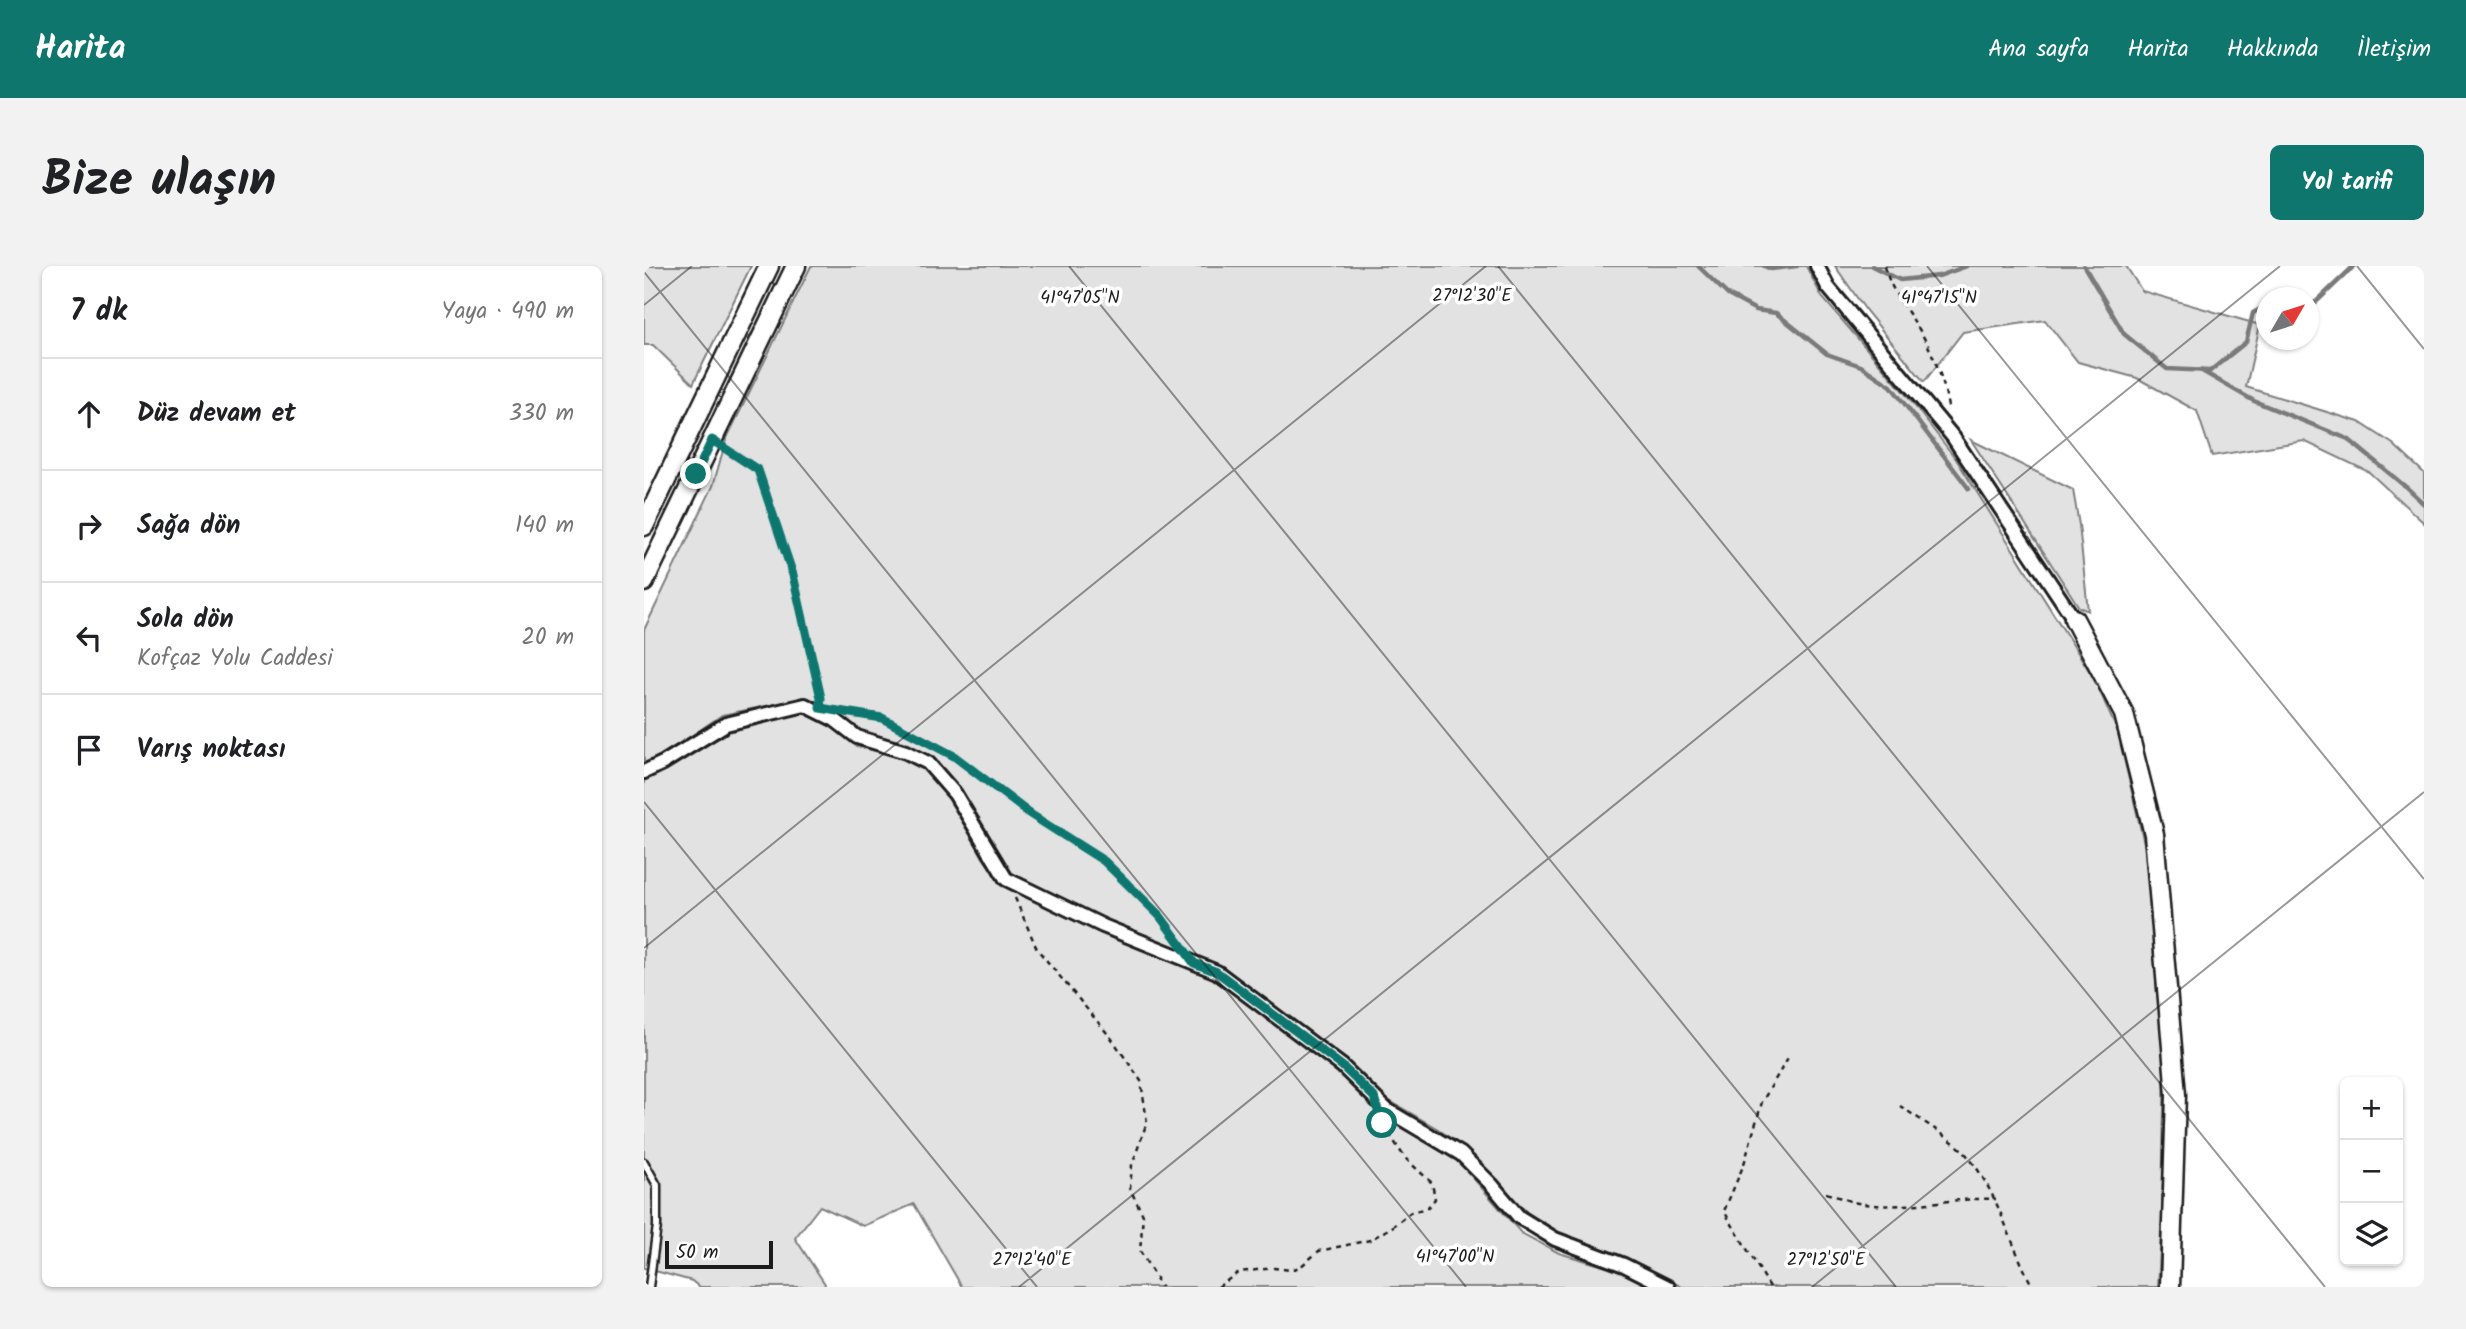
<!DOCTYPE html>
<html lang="tr">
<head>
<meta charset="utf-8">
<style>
  :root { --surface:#fff; --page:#f2f2f2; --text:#202124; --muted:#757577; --line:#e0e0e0; --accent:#0f766e }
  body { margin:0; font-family:Kalam,sans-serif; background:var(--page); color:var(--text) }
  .controls { position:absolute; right:21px; bottom:21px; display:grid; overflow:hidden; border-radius:10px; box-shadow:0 2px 5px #0004 }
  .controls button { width:63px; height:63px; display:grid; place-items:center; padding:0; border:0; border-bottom:2px solid var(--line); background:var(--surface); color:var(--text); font:35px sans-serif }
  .compass { position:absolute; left:1612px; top:21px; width:63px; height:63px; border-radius:50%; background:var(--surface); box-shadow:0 2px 5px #0004; rotate:51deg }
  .scale { position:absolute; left:21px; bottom:18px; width:108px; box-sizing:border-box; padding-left:7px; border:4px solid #1c1c1c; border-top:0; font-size:19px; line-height:24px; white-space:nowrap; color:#1c1c1c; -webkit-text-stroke:5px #fff; paint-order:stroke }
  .stop { position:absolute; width:21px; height:21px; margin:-16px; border:5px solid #0f766e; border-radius:50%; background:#fff }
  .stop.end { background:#0f766e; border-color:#fff; box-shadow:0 2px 7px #0008 }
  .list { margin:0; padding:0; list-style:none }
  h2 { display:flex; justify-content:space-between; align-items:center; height:91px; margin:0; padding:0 28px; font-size:30px }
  h2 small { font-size:23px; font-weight:400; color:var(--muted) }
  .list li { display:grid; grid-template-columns:46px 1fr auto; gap:21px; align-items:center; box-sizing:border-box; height:112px; padding:0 28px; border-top:2px solid var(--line) }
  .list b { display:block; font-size:26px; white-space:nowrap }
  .list p { margin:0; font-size:23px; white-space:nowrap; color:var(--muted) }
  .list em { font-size:23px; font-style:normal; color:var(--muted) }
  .icon { flex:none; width:38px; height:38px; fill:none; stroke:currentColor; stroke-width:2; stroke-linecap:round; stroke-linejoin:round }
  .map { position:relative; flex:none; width:1780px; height:1021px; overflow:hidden; border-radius:10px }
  header { display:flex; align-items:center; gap:42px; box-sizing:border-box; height:98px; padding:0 35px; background:var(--accent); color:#fff }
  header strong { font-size:33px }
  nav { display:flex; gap:38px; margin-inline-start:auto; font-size:24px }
  .intro { display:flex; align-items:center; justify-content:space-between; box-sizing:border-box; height:168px; padding:0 42px }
  h1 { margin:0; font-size:49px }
  .button { padding:18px 32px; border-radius:10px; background:var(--accent); color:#fff; font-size:24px; font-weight:700 }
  main { display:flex; gap:42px; padding:0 42px }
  aside { flex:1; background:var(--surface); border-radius:10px; box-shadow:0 2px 5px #0004 }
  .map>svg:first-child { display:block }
</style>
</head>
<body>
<header>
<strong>Harita</strong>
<nav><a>Ana sayfa</a><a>Harita</a><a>Hakkında</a><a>İletişim</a></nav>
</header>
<div class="intro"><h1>Bize ulaşın</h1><a class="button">Yol tarifi</a></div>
<main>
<aside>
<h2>7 dk<small>Yaya · 490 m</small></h2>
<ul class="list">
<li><svg class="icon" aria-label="ahead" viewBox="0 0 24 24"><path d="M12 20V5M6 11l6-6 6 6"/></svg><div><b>Düz devam et</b></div><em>330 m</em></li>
<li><svg class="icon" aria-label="right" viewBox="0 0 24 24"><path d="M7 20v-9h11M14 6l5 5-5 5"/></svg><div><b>Sağa dön</b></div><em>140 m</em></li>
<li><svg class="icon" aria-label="left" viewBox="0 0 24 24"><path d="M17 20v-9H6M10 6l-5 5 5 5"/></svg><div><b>Sola dön</b><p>Kofçaz Yolu Caddesi</p></div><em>20 m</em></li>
<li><svg class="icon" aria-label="arrive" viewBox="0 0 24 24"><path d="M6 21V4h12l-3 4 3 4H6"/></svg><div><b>Varış noktası</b></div></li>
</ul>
</aside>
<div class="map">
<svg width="1780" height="1021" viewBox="0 0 1780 1021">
  <rect width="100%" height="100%" fill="#fff"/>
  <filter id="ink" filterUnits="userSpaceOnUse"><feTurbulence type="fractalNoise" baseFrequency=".0143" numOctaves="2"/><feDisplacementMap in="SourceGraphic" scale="14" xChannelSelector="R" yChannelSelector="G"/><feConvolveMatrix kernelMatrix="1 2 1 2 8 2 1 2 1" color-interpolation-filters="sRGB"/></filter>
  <g filter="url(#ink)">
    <g fill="#e2e2e2" stroke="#7f7f7f" stroke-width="2">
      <polygon points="0,0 107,0 49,118 9,79 0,79"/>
      <polygon points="167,0 1162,0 1178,31 1259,125 1312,193 1451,414 1474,467 1503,590 1521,788 1518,946 1514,1021 1038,1021 983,992 915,969 883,946 825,886 794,863 734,828 574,701 465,656 368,607 318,524 285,489 263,477 215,465 202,453 161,432 78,449 21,488 0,498 0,364 69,220 82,174"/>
      <polygon points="1191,0 1482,0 1498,25 1616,59 1602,121 1715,156 1749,178 1780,207 1780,257 1725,206 1660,175 1568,190 1553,145 1493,112 1434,96 1401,54 1319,66 1280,116 1223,46"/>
      <polygon points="1327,174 1429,224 1435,259 1444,345 1435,341"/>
      <polygon points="161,445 185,457 212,480 264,493 280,502 309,534 339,592 360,620 463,667 571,712 693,803 748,855 816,897 877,967 915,987 980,1006 1009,1021 318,1021 270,938 219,960 176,940 151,972 181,1018 180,1021 55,1021 48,1015 0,1002 0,512 84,465"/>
    </g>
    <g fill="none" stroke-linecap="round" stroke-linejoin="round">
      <g stroke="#7a7a7a" stroke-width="4.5">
        <polyline points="1054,0 1084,29 1112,44 1132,47 1183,88 1217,100 1247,120 1325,223"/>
        <polyline points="1120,0 1127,3 1153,0"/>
        <polyline points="1228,0 1256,14 1295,10 1323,0"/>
        <polyline points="1440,0 1480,68 1523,103 1566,105 1602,76 1609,47 1622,40"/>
        <polyline points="1637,32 1641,30 1648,32"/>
        <polyline points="1664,36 1671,37 1710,0"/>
        <polyline points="1558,105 1610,135 1704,173 1763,222 1780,238"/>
      </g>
      <g stroke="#1c1c1c" stroke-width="11">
        <polyline id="lane" points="0,896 13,919 13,960 5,1021"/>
      </g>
      <g stroke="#1c1c1c" stroke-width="18">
        <g id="street">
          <polyline points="1173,0 1184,21 1309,171 1430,353"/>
          <polyline points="0,506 19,497 82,458 161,439 191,454 213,471 262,486 284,497 311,528 362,613 459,660 573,706 698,800 743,844 817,888 848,919 875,951 911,973 980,999 1024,1021"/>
        </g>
      </g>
      <g stroke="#1c1c1c" stroke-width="23">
        <g id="secondary">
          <polyline points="0,260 125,0"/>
          <polyline points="0,316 152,0"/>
          <polyline points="1430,353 1480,448 1510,568 1532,829 1526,1021"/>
        </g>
      </g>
      <g stroke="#1c1c1c" stroke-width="2.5" stroke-dasharray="5 5" stroke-linecap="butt">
        <path d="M1241,0C1245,22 1260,39 1271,57C1286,79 1302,117 1304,143"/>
        <polyline points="82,184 114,204 149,309 177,431"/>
        <polyline points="205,447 238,452 310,490 385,548 460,595 516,650 536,677"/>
        <polyline points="371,632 393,683 468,773 497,815 503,856 488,899 486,923 499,949 496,985 517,1021"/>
        <path d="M1256,840C1273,852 1309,873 1321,887C1355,926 1365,977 1389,1021"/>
        <path d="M1182,927C1193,930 1203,935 1214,937C1259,945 1307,931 1352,933"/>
        <polyline points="574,1021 595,1006 630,1002 646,1004 656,1001 675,985 726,974 748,961 767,946 783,942 791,933 788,917 761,892 738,857"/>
        <polyline points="1126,1021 1080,945 1100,898 1118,836 1145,790"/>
      </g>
      <use href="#lane" stroke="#fff" stroke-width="6"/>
      <use href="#street" stroke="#fff" stroke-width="12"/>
      <use href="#secondary" stroke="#fff" stroke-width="18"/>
    </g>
  </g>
  <g fill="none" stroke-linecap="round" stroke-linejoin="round" filter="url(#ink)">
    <polyline stroke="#0f766e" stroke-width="9" points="52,208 68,174 114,204 149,309 177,432 176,442 238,452 310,490 386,548 460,595 516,650 550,697 573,706 698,800 730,831 738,857"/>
  </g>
  <path fill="none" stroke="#1c1c1c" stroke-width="2" stroke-opacity="0.45" d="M425,0L1252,1021M854,0L1681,1021M1283,0L1780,613M1713,0L1780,83M0,6L822,1021M0,39L48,0M0,536L393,1021M0,682L842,0M375,1021L1636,0M1168,1021L1780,526"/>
  <g font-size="18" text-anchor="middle" fill="#1c1c1c" stroke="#fff" stroke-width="7" stroke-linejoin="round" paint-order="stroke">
    <text x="828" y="35">27°12'30"E</text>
    <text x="436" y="37">41°47'05"N</text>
    <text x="1295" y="37">41°47'15"N</text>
    <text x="811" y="996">41°47'00"N</text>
    <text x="388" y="999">27°12'40"E</text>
    <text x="1182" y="999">27°12'50"E</text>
  </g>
</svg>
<div class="controls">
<button>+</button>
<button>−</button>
<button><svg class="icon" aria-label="layers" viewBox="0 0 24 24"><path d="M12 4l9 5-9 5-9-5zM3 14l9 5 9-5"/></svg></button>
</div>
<svg class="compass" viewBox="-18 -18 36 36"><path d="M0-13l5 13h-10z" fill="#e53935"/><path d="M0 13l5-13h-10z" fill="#757577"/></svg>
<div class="scale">50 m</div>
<div class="stop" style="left:738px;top:857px"></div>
<div class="stop end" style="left:52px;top:208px"></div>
</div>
</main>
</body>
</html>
